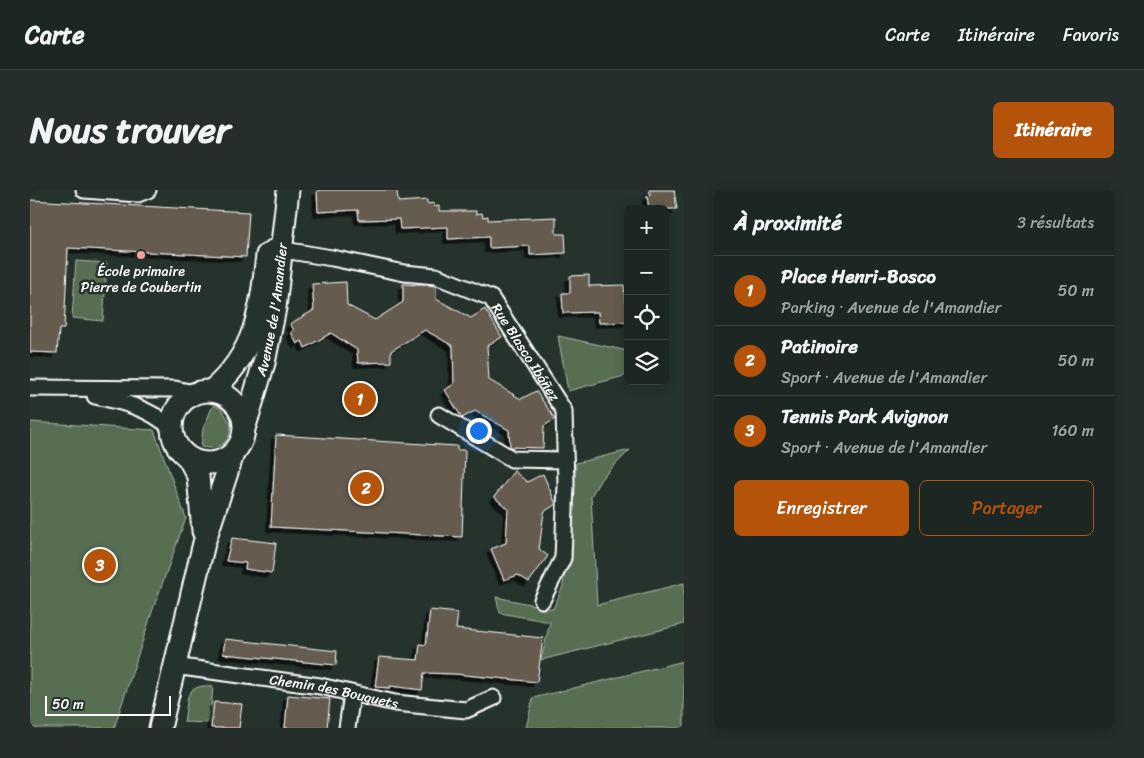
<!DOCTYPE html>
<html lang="fr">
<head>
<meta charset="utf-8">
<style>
  :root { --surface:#1c2622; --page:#252e2a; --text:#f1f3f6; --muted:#a0a5a5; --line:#3a4340; --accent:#b45309 }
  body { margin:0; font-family:Sriracha,sans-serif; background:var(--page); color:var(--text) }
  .controls { position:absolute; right:15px; top:15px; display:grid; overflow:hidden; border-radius:8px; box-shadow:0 2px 12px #0003 }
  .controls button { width:45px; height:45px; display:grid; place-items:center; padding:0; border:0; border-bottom:1px solid var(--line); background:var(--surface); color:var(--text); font:25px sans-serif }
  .scale { position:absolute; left:15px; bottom:12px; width:126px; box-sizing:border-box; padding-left:5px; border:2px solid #fff; border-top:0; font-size:14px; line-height:18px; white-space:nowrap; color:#fff; -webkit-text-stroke:4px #26332d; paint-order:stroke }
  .you { position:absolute; left:448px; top:240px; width:18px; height:18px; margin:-12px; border:4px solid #fff; border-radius:50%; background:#1a73e8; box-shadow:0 0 0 8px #1a73e833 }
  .badge { display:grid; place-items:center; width:32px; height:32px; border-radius:50%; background:var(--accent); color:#fff; font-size:16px; font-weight:700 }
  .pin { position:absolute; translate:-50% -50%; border:2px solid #fff; box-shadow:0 1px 5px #0006 }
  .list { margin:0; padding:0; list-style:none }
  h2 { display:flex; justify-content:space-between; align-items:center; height:65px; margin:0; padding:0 20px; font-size:21px }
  h2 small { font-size:16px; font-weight:400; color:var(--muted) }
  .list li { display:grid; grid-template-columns:32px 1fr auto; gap:15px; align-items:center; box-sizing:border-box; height:70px; padding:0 20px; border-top:1px solid var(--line) }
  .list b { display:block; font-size:19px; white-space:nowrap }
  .list p { margin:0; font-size:16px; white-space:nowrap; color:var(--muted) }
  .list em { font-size:16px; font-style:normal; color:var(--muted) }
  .actions { display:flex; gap:10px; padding:15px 20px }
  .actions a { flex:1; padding:11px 0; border:1px solid var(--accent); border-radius:8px; text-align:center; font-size:18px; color:var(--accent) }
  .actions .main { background:var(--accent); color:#fff }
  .icon { flex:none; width:28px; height:28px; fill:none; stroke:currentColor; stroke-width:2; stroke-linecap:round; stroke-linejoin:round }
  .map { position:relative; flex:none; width:654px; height:538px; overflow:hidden; border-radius:8px }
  header { display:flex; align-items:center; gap:30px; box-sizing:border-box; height:70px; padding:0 25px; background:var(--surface); border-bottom:1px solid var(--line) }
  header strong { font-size:24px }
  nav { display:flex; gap:28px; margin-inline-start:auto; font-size:18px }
  .intro { display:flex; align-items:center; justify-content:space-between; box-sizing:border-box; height:120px; padding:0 30px }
  h1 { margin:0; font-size:35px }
  .button { padding:12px 22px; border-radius:8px; background:var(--accent); color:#fff; font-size:18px; font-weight:700 }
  main { display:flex; gap:30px; padding:0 30px }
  aside { flex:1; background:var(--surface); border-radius:8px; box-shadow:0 2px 12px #0003 }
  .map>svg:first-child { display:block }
</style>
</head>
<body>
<header>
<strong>Carte</strong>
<nav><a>Carte</a><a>Itinéraire</a><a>Favoris</a></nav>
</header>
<div class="intro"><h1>Nous trouver</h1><a class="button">Itinéraire</a></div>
<main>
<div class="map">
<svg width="654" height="538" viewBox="0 0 654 538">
  <defs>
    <filter id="shadow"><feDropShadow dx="-4.5" dy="4.5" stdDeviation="0" flood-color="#0009"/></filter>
  </defs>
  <rect width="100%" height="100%" fill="#26332d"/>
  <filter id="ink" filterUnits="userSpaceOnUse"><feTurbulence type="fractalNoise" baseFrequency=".02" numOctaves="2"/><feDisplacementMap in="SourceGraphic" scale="10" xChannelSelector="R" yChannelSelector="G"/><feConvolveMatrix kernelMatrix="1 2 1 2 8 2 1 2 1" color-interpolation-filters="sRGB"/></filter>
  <g filter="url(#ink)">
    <g fill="#586e52" stroke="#acb6a8">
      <polygon points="46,71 77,73 73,131 42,128"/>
      <polygon points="528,146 598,161 598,185 538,201"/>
      <path d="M183,215L191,218L201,234C200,253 190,261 171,257L173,239Z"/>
      <polygon points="0,232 124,240 156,328 122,422 84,538 0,538"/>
      <polygon points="600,260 571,289 561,306 567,415 654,393 654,434 511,470 520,432 470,423 466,407 523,419 533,396 546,273"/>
      <polygon points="654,471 654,538 496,538 503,508"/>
      <polygon points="172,496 183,496 180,533 154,532 158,506 163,499"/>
    </g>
    <g fill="#655b4f" stroke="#fff" filter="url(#shadow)">
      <polygon points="292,0 367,0 368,12 397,10 397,14 404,13 404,17 409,16 409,21 446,21 446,24 452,23 453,27 458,26 458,30 526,27 526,44 535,44 536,63 500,65 500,56 459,58 459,47 418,49 418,37 370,39 369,29 329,30 328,20 288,22 287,1"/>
      <polygon points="619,0 644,0 647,19 619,19 617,6 621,5"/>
      <polygon points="0,10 219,22 216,67 38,58 34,139 29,139 27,163 0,162"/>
      <polygon points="559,85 559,96 594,95 595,112 598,112 598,132 569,133 568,122 533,123 532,103 540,103 540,86"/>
      <polygon points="316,92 317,115 345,130 373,112 373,94 406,96 406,109 441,128 455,119 472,147 457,156 459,190 491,209 506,201 525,229 514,236 513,258 480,257 479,240 445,221 432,228 415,200 424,194 423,156 395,140 361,161 361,172 328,173 327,160 301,143 275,158 272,151 267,154 261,142 264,140 260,134 284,120 282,94"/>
      <polygon points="246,245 427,256 427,260 435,260 432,347 241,337"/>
      <polygon points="484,281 497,292 513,284 526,314 514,322 509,359 518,366 499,392 488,385 474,390 461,359 476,353 478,319 464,307"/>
      <polygon points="202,348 246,353 242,383 215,379 216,373 196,371"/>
      <polygon points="400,420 428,423 426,439 513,448 507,492 425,484 394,483 392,500 360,496 360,498 345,497 349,467 388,470 390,454 396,455"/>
      <polygon points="195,449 307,461 306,475 193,464"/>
      <polygon points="258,505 300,509 297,538 255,538"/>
      <polygon points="184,512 212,514 209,538 181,538"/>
    </g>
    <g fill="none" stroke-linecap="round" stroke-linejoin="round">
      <g stroke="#fff" stroke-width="19">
        <g id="street">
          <polyline points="54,0 108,4 118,0"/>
          <path id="s1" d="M242,58L302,68L374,83L406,86L461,108L534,221L536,294L533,368L512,410"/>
          <polyline points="0,198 145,199 164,203"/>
          <path d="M65,206C93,212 120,218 141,238"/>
          <polyline points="409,225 482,269 535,270"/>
          <path id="s2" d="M144,476L290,496L365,513L436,520L463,508"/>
          <polyline points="317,538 322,504"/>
        </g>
      </g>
      <g stroke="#fff" stroke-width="25">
        <g id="secondary">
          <circle cx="178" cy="237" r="36"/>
          <path d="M181,201C226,164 231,119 237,65"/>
          <path id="s3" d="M215,236L234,173L245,118L258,0"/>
          <polyline points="159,269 168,286 173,341"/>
          <polyline points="130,538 174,353 203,264"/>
        </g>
      </g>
      <use href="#street" stroke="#26332d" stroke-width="15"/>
      <use href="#secondary" stroke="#26332d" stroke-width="21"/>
    </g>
  </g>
  <circle fill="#ff9aa2" stroke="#26332d" stroke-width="2" cx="111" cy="65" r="5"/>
  <g text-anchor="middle" stroke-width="5" stroke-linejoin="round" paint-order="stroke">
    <g font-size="14" fill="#fff" stroke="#26332d">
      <text x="111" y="86">École primaire<tspan x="111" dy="16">Pierre de Coubertin</tspan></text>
    </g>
    <g font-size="14" fill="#fff" stroke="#26332d">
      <text dy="5" stroke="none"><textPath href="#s3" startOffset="120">Avenue de l'Amandier</textPath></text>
      <text dy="5" stroke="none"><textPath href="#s1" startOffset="290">Rue Blasco Ibáñez</textPath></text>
      <text dy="5" stroke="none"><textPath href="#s2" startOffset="162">Chemin des Bouquets</textPath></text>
    </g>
  </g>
</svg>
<div class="controls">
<button>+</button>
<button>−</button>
<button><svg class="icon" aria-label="locate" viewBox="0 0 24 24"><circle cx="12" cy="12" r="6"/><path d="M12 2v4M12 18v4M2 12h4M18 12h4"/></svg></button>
<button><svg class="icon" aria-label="layers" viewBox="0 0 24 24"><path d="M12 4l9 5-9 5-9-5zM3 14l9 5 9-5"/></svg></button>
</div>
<div class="scale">50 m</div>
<div class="you"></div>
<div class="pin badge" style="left:330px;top:209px">1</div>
<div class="pin badge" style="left:336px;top:298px">2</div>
<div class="pin badge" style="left:70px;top:375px">3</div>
</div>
<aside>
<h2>À proximité<small>3 résultats</small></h2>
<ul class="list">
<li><span class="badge">1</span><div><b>Place Henri-Bosco</b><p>Parking · Avenue de l'Amandier</p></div><em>50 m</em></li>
<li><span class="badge">2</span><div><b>Patinoire</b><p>Sport · Avenue de l'Amandier</p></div><em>50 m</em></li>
<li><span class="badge">3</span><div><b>Tennis Park Avignon</b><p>Sport · Avenue de l'Amandier</p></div><em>160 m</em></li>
</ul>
<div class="actions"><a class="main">Enregistrer</a><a>Partager</a></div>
</aside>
</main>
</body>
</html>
